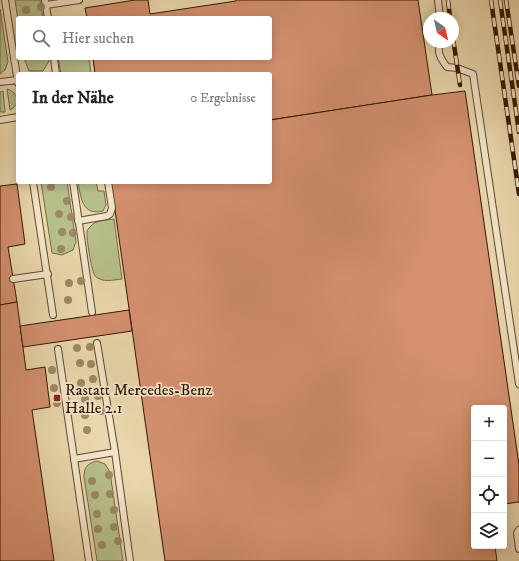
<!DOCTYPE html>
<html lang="de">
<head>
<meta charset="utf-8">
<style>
  :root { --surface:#fff; --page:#f6f6f6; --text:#222; --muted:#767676; --line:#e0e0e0 }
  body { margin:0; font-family:"IM FELL DW Pica",serif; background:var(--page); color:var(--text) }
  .controls { position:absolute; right:12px; bottom:12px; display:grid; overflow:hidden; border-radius:4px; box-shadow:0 2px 10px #0003 }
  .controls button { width:36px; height:36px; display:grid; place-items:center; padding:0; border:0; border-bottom:1px solid var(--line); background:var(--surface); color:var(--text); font:20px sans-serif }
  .compass { position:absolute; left:423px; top:12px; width:36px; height:36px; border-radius:50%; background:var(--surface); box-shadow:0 2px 10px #0003; rotate:146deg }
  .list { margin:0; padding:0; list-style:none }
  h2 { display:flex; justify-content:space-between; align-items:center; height:52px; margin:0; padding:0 16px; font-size:17px }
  h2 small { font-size:13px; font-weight:400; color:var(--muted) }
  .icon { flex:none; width:22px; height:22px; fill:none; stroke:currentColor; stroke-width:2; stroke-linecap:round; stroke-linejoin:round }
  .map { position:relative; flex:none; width:519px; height:561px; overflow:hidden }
  .search { position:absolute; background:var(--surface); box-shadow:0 2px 10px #0003; left:16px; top:16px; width:256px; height:44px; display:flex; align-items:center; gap:10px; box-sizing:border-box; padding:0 14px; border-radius:4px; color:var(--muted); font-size:15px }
  .panel { position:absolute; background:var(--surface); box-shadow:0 2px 10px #0003; left:16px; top:72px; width:256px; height:112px; border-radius:4px }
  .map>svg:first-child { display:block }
</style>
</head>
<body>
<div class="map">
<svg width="519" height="561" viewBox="0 0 519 561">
  <rect width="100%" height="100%" fill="#e9d6ac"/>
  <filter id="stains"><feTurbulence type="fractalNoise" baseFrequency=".005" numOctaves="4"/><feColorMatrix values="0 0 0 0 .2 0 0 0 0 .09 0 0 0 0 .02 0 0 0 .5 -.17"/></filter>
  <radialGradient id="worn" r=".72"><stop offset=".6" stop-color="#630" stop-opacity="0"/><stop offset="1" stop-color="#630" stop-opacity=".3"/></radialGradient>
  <g fill="#b6be8a" stroke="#756a46">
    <polygon points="15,0 40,0 43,18 18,18 18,20"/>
    <polygon points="0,9 8,62 5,70 0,74"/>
    <polygon points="24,58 49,58 49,61 43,71 29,71"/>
    <polygon points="58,58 89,58 91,74 61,74"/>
    <path d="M7,89C18,92 21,104 10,110Z"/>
    <polygon points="3,91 5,112 0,112 0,92"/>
    <polygon points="41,182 67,182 76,242 73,250 62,255 52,253"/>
    <path d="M78,182H96L98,191H104L106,205L103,211C82,216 81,198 78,182Z"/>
    <path d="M114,219L122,279C113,280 102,283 95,276C92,273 86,237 87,232C87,230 89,228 90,227C95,220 106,220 114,219Z"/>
    <path d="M97,461L105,464L110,472L123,561H97L84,477C84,468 87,463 97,461Z"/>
  </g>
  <g fill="#d4906f" stroke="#341601">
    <polygon points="135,0 148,0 150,14 236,1 236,0 418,0 432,95 270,120 270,74 95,74 93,58 270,58 270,18 87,18 85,8"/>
    <polygon points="465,91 519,465 519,502 504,504 504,408 474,408 474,546 495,546 497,561 165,561 111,182 270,182 270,120 432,95"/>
    <polygon points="17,184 25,244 8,247 17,302 0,305 0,186"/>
    <polygon points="17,302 26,370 45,367 50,407 32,410 54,561 0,561 0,305"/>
    <polygon points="129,310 132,331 23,347 20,326"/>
  </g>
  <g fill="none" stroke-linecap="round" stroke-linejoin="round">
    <g stroke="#61462c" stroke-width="8">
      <g id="service">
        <polyline points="5,0 18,83"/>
        <polyline points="45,0 48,18"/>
        <polyline points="438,0 440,18"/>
        <polyline points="46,5 79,0"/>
        <path d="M440,42C437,52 440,58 447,67L457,68L473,74L519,384"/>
        <polyline points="54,58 56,74"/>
        <polyline points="0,82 18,80"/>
        <polyline points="0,120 18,117"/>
        <polyline points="33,182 53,315"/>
        <polyline points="73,182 92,312"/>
        <polyline points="78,221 107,216 110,214 112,208 108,182"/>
        <polyline points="13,279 48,274"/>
        <polyline points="97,343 115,452 130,561"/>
        <polyline points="58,349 89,561"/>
        <polyline points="74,459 115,452"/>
        <polyline points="519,530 517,533 519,549"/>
      </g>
    </g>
    <use href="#service" stroke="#f1e4c9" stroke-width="6"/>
    <g stroke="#341601" stroke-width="4.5">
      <g id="rail">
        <polyline points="448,0 450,18"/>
        <polyline points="491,0 519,194"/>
        <polyline points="500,0 519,132"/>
        <polyline points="506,0 519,86"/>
        <polyline points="453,38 460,85"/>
      </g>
    </g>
    <use href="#rail" stroke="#f1e4c9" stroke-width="3" stroke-dasharray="9" stroke-linecap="butt"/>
  </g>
  <g fill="#9b8864">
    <circle cx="41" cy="7" r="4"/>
    <circle cx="26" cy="10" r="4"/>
    <circle cx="51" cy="187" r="4"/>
    <circle cx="67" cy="201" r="4"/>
    <circle cx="59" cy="214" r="4"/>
    <circle cx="71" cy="217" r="4"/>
    <circle cx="62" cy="232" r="4"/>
    <circle cx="73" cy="233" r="4"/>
    <circle cx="61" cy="249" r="4"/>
    <circle cx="81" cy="281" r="4"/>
    <circle cx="69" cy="283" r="4"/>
    <circle cx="68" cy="300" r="4"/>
    <circle cx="90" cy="347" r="4"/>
    <circle cx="77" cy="348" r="4"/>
    <circle cx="80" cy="363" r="4"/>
    <circle cx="91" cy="364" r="4"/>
    <circle cx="52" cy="370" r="4"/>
    <circle cx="93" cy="379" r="4"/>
    <circle cx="81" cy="383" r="4"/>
    <circle cx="54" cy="388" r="4"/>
    <circle cx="98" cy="396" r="4"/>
    <circle cx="85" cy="399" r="4"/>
    <circle cx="57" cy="403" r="4"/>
    <circle cx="101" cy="411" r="4"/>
    <circle cx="85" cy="415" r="4"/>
    <circle cx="87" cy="430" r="4"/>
    <circle cx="109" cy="475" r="4"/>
    <circle cx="92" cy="481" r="4"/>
    <circle cx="110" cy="494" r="4"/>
    <circle cx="95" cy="495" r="4"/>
    <circle cx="114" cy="510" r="4"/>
    <circle cx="97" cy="514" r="4"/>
    <circle cx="114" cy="527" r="4"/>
    <circle cx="98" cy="529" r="4"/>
    <circle cx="118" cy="541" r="4"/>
    <circle cx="102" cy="545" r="4"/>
  </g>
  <rect fill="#8f2418" stroke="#f1e4c9" stroke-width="1.5" x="53" y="394" width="8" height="8" rx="2"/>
  <g text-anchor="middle" stroke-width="3.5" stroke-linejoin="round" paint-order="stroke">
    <g font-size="16" fill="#341601" stroke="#f1e4c9" text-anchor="start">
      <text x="65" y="395">Rastatt Mercedes-Benz<tspan x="65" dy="18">Halle 2.1</tspan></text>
    </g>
  </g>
  <rect width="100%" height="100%" filter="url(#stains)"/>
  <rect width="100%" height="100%" fill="url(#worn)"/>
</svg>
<div class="controls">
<button>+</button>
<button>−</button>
<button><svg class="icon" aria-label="locate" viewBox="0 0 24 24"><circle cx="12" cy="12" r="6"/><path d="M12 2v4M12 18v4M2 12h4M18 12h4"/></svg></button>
<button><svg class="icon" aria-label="layers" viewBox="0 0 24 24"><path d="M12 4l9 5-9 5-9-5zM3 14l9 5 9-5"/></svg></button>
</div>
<svg class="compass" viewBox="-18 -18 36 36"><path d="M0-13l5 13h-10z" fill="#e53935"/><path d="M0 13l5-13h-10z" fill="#767676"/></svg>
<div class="search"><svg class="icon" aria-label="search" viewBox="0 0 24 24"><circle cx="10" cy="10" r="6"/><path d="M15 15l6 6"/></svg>Hier suchen</div>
<section class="panel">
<h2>In der Nähe<small>0 Ergebnisse</small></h2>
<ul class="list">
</ul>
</section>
</div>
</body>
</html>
